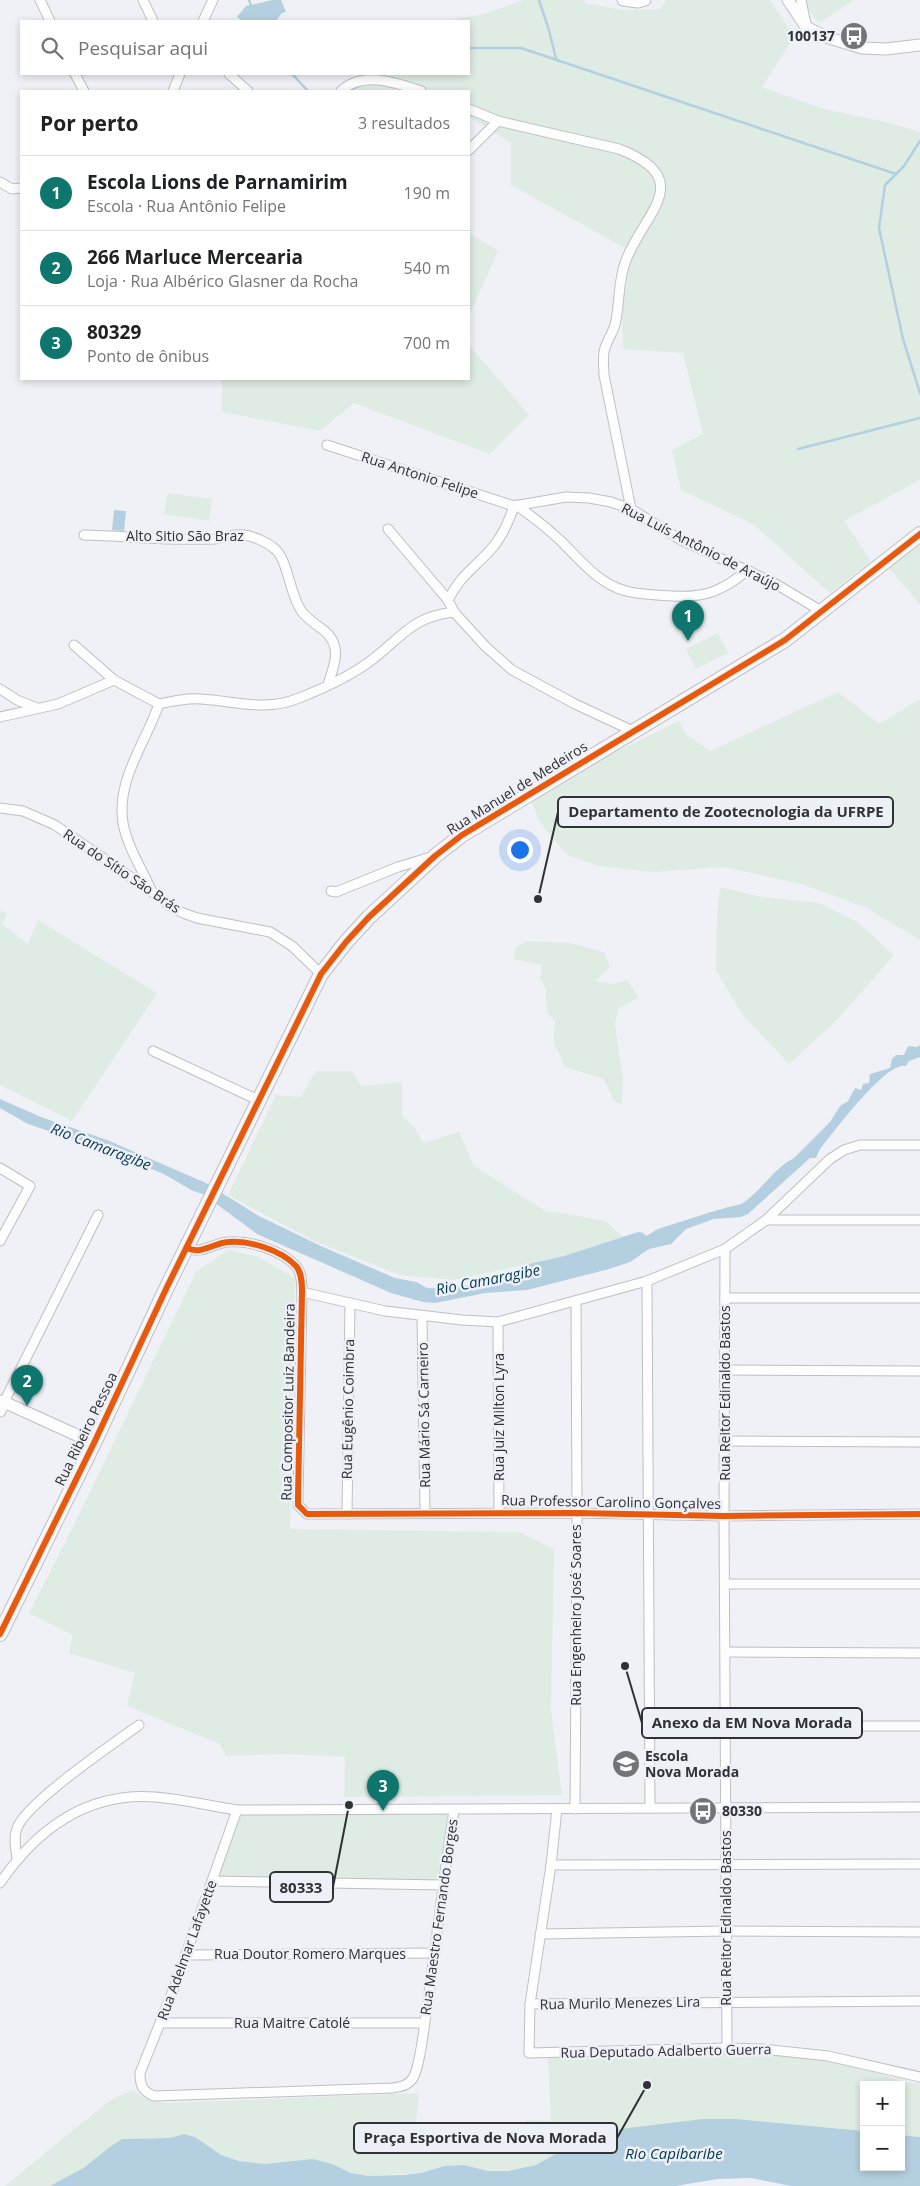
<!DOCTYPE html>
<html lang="pt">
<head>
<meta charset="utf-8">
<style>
  :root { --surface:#fff; --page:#f6f6f6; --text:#202124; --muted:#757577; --line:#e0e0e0; --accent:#0f766e }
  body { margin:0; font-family:"Open Sans",sans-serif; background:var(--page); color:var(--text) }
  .controls { position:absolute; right:15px; bottom:15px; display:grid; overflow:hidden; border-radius:0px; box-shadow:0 2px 8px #0003 }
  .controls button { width:45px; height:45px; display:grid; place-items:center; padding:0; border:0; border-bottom:1px solid var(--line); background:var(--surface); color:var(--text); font:25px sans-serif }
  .you { position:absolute; left:519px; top:849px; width:18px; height:18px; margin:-12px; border:4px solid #fff; border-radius:50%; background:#1a73e8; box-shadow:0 0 0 8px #1a73e833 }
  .badge { display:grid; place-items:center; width:32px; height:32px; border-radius:50%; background:var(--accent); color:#fff; font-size:16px; font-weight:700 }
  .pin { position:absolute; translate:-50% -41px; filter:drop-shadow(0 1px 2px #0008) }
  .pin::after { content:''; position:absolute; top:26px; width:18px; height:15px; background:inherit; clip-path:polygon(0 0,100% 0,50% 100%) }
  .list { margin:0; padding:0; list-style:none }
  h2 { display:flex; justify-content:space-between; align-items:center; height:65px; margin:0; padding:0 20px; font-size:21px }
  h2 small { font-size:16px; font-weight:400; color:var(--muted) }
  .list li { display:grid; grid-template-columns:32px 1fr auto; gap:15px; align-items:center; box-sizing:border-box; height:75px; padding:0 20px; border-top:1px solid var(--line) }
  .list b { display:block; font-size:19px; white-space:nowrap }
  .list p { margin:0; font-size:16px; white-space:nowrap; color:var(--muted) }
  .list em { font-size:16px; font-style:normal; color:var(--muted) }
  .icon { flex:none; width:28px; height:28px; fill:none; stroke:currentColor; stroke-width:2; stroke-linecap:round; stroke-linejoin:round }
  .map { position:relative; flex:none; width:920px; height:2186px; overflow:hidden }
  .search { position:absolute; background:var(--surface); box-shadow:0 2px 8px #0003; left:20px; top:20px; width:450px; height:55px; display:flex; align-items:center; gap:12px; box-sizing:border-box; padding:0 18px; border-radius:0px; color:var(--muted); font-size:19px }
  .panel { position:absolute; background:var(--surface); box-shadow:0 2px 8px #0003; left:20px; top:90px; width:450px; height:290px; border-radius:0px }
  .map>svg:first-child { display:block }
</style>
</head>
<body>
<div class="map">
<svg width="920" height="2186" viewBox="0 0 920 2186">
  <rect width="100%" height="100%" fill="#f0f1f6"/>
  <g fill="#deece3">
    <polygon points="523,0 585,0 585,3 623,10 660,9 667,0 770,0 794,37 762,87 824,109 890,123 920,132 920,480 844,521 871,561 830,593 753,524 681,490 672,450 703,434 683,353 623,349 622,310 632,252 511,185 511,143 469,117 469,91 344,91 360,74 469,74 469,21 443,21 484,14"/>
    <polygon points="801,0 854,0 819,23"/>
    <polygon points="469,233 498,251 469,316"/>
    <polygon points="469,345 529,415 490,454 354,403 320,431 222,412 222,379 469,379"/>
    <polygon points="168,493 212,499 209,521 164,514"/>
    <polygon points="920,545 920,604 889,568"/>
    <polygon points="718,633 728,653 696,669 686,649"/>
    <polygon points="838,692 879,724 920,699 920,940 865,907 801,884 724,867 653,872 599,866 567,855 539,821 529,794 679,721 686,734 710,751"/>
    <polygon points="720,887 762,897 819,903 859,923 894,955 836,1021 789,1064 742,1014 716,970 717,918"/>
    <polygon points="0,910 7,914 2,924 28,944 38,920 157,993 72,1121 0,1085"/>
    <polygon points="528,941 570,943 604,952 610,967 595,981 613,984 627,980 639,998 618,1008 615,1024 623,1079 622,1104 614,1101 604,1079 565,1067 554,1043 555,1022 547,1012 546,989 540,978 542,965 514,959 516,947"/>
    <polygon points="316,1071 352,1071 361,1086 402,1082 402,1115 415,1128 423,1143 459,1132 474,1166 547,1212 557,1212 605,1221 625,1238 582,1253 452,1280 400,1275 314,1241 228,1195 276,1095 301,1097"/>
    <polygon points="228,1250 256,1256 295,1278 290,1529 519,1532 554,1549 551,1710 562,1795 344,1797 345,1757 284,1754 226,1756 220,1744 127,1706 135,1673 69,1653 73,1635 29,1613 73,1527 196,1272"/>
    <polygon points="452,1813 440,1880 218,1878 239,1814"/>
    <polygon points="744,2050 858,2066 902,2081 920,2084 920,2137 901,2135 901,2085 864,2085 864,2131 736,2119 703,2119 593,2135 566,2148 536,2165 505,2171 488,2171 464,2165 444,2166 421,2173 368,2176 351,2173 332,2164 313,2159 264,2164 239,2161 221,2155 195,2137 184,2134 170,2138 147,2138 107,2149 85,2167 50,2186 5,2186 109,2101 133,2090 143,2097 166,2103 419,2093 414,2143 526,2140 526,2120 551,2121 548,2057"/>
  </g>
  <g fill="#b4cfdf">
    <polygon points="273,0 281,0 286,12 282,13 276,21 242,21 237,17 246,6"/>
    <polygon points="114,510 126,511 124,531 112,530"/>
    <path d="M920,1045V1057L909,1061L906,1066C887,1060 833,1133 820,1149L816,1158H810L748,1214L741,1217L714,1219L686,1229L671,1244L649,1249L630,1262L609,1269L527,1290L485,1293L435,1303L423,1302L391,1293L257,1234L203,1194L193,1191L164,1174L105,1150L28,1124L0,1108V1099L41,1117L107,1140L206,1183L259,1216L323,1247L395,1278L416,1282L427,1288L448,1289L525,1272L539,1267L554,1268L583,1266L607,1258L618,1250V1246L648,1235L658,1229C681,1222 703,1214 725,1208C731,1206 738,1206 743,1203C762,1190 775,1167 794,1158L830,1122L840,1106L848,1101L855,1088L861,1090L863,1084L869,1083L870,1074L890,1068L892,1059L896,1055H904L908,1046L917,1047Z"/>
    <polygon points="703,2119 736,2119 864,2131 864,2167 901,2167 901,2135 920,2137 920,2186 791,2186 751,2178 717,2179 676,2186 50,2186 85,2167 107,2149 122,2139 170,2138 184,2134 195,2137 221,2155 239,2161 264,2164 313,2159 332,2164 351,2173 368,2176 403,2175 421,2173 444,2166 464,2165 488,2171 508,2171 536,2165 566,2148 593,2135 621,2129"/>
  </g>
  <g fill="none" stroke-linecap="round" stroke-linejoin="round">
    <g stroke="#b4cfdf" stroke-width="2.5">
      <polyline points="249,0 252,8"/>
      <polyline points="539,0 549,30 556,59"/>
      <polyline points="469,48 521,48 896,174"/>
      <polyline points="292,74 308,91"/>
      <polyline points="351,90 363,84"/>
      <polyline points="920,141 904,166 885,185 879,228 903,339 920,393"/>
      <polyline points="798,449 920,418"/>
    </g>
    <polyline stroke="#b4cfdf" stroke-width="16" points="530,1272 565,1264 639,1240"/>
    <g stroke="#bebfc3" stroke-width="11">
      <g id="minor">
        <polyline points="40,0 50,21"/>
        <polyline points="143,0 153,21"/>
        <polyline points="801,0 806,24"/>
        <polyline points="203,21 213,0"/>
        <polyline points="75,74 84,91"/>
        <polyline points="229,74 248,91"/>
        <polyline points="173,91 180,74"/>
        <path d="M341,91C362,70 397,83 421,91"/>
        <path d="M469,109L498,121L619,149C697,179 645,212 626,260C618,280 620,299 616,320C615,330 608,338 605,348C602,357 604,366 604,375L631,509"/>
        <polyline points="469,150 498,121"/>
        <polyline points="0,182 12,189 21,188"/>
        <polyline points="327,445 514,506 566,497 589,498 611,502 631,509 681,540 774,583 823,612"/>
        <path d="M516,505C532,516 547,528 561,541C580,560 599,584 626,591C641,595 657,595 672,596C706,598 722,591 748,570"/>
        <path d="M514,506C509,521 503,535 493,547C476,567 461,574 448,600L454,612L486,647L512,670L575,704L633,731"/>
        <polyline points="388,529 448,600"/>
        <path d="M84,535C127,536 171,541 214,539C224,538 234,533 244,535C254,536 268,543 275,549C289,562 289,594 302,612C308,619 315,624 322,629C343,644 335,664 328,684"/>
        <polyline points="74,645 114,680 159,704"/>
        <polyline points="0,689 17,700 37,708"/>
        <path d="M159,704C173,701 186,698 201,699C235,701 266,712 299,698C322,689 354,674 373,659C404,635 412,617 454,612"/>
        <polyline points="0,717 58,704 114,680"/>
        <polyline points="0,808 23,811 55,825 151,891 170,906 183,913 197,918 270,932 292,946 321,974"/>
        <path d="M151,890C142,869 127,846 123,823C116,780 146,742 159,704"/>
        <polyline points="331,891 336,892 398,867 431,857"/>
        <polyline points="153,1051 258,1100"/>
        <polyline points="0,1168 30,1186 0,1241"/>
        <polyline points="766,1220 920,1220"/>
        <path d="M187,1248C202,1255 213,1243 228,1242C249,1240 281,1250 296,1266C302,1273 302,1284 302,1292L298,1499V1505L307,1514L577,1513L724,1516L920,1514"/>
        <polyline points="725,1249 724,1516 727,2048"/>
        <polyline points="647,1281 650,1808"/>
        <polyline points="302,1292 385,1311 462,1320 498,1322 647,1281 725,1249 766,1220 830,1159 844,1150 860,1145 920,1145"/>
        <polyline points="725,1298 920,1298"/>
        <polyline points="422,1316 425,1513"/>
        <polyline points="498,1322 499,1513"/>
        <polyline points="725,1370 920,1371"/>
        <polyline points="0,1400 4,1402 98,1215"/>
        <polyline points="725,1441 920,1442"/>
        <polyline points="347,1514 350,1303"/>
        <polyline points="726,1584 920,1584"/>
        <polyline points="726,1652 920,1653"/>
        <polyline points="726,1726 920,1726"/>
        <polyline points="557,1809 551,1865 530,2004 529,2053 727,2048 762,2049 828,2056 920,2077"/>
        <polyline points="575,1809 577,1513 576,1302"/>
        <path d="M237,1810L174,1988L140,2073C140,2085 142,2091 154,2096L392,2088C401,2087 410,2085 414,2076C421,2062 424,2025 427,2008C436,1942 444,1876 454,1810"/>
        <path d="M17,1859C16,1849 13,1838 17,1828C27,1802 113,1744 139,1725"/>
        <polyline points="551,1865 920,1864"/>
        <polyline points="212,1881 444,1885"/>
        <path d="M0,1883C37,1829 86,1792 155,1797C182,1799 210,1806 237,1810L920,1807"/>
        <polyline points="540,1934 727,1931 920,1932"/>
        <polyline points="186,1955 435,1953"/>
        <polyline points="530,2004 920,2001"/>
        <polyline points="160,2023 424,2023"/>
      </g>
    </g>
    <g stroke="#bebfc3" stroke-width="13">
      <g id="tertiary">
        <polyline points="623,0 638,2 645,0"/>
        <polyline points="788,0 806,27 826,37 862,48 886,49 920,45"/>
        <polyline points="0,1411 4,1402 94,1443"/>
      </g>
    </g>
    <g stroke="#bebfc3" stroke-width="16">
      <polyline id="secondary" points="0,1634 94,1443 167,1287 321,974 346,942 369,917 435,856 462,835 785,640 920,534"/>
    </g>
    <use href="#minor" stroke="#fdfdfe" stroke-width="9"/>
    <use href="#tertiary" stroke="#fdfdfe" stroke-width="11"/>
    <use href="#secondary" stroke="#faf9f9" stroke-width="14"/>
    <g stroke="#eef0f8" stroke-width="9">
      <g id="cycleway">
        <path d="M187,1248C202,1255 213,1243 228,1242C249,1240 281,1250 296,1266C302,1273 302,1284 302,1292L298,1499V1505L307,1514L577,1513L724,1516L920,1514"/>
        <polyline points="0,1634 94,1443 167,1287 321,974 346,942 369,917 435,856 462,835 785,640 920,534"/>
      </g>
    </g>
    <use href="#cycleway" stroke="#e8590c" stroke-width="6"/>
  </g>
  <defs>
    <g id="bus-disc" transform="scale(1.4375)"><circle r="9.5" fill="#737478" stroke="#eef0f8"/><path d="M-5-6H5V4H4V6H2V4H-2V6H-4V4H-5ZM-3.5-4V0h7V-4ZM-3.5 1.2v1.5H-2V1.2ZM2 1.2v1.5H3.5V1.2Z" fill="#fff"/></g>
    <g id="school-disc" transform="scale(1.4375)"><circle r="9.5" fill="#737478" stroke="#eef0f8"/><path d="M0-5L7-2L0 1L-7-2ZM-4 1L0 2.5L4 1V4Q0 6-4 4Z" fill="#fff"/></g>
  </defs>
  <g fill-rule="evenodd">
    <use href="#bus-disc" x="854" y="36"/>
    <use href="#school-disc" x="626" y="1764"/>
    <use href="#bus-disc" x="703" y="1811"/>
  </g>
  <g text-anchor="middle" stroke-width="5" stroke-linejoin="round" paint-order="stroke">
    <g font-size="14" font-weight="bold" fill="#303134" stroke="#eef0f8" text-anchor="start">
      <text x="835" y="41" text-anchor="end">100137</text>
      <text x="645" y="1761">Escola<tspan x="645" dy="16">Nova Morada</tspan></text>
      <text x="722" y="1816">80330</text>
    </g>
    <g font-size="14" fill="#303134" stroke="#eef0f8">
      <text transform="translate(420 475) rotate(18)" y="5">Rua Antonio Felipe</text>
      <text x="185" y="541">Alto Sitio São Braz</text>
      <text transform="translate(701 547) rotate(27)" y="5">Rua Luís Antônio de Araújo</text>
      <text transform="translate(517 788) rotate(-32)" y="5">Rua Manuel de Medeiros</text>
      <text transform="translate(122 871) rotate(34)" y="5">Rua do Sítio São Brás</text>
      <text transform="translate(725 1393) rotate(-90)" y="5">Rua Reitor Edinaldo Bastos</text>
      <text transform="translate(288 1402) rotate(-89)" y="5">Rua Compositor Luiz Bandeira</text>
      <text transform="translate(348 1409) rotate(-89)" y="5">Rua Eugênio Coimbra</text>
      <text transform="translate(424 1415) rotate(-91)" y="5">Rua Mário Sá Carneiro</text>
      <text transform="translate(499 1417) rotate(-90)" y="5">Rua Juiz Milton Lyra</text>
      <text transform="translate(86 1429) rotate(-64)" y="5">Rua Ribeiro Pessoa</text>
      <text transform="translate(611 1502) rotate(1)" y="5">Rua Professor Carolino Gonçalves</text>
      <text transform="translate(576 1615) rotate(-90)" y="5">Rua Engenheiro José Soares</text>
      <text transform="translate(439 1917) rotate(-82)" y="5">Rua Maestro Fernando Borges</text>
      <text transform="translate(726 1918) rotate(-90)" y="5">Rua Reitor Edinaldo Bastos</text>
      <text transform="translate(187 1950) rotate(-70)" y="5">Rua Adelmar Lafayette</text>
      <text x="310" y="1959">Rua Doutor Romero Marques</text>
      <text transform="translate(620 2003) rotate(-1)" y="5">Rua Murilo Menezes Lira</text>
      <text x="292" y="2028">Rua Maitre Catolé</text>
      <text transform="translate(666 2051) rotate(-1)" y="5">Rua Deputado Adalberto Guerra</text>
    </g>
    <g font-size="15" font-style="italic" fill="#00374c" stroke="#eef0f8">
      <text transform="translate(101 1147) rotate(21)" y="5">Rio Camaragibe</text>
      <text transform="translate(488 1280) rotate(-11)" y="5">Rio Camaragibe</text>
      <text x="674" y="2159">Rio Capibaribe</text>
    </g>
  </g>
  <path fill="none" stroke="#303134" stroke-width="2" d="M538 899L558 812M625 1666L642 1723M349 1805L333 1887M647 2085L617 2138"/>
  <g fill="#303134" stroke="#eef0f8" stroke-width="2">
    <circle cx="538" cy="899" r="5"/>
    <circle cx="625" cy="1666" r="5"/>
    <circle cx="349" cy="1805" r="5"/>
    <circle cx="647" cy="2085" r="5"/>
  </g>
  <g fill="#eef0f8" stroke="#303134" stroke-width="2">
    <rect x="558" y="797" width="335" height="30" rx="5"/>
    <rect x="642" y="1708" width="220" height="30" rx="5"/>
    <rect x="270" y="1872" width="63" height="30" rx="5"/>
    <rect x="354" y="2123" width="263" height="30" rx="5"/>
  </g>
  <g font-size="15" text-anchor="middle" font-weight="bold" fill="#303134">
    <text x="726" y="817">Departamento de Zootecnologia da UFRPE</text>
    <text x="752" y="1728">Anexo da EM Nova Morada</text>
    <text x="301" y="1893">80333</text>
    <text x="485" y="2143">Praça Esportiva de Nova Morada</text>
  </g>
</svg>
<div class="controls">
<button>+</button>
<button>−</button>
</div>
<div class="you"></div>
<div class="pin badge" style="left:688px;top:641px">1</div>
<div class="pin badge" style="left:27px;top:1406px">2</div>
<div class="pin badge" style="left:383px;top:1811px">3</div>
<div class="search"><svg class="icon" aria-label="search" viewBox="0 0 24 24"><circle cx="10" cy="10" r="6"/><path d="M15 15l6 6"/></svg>Pesquisar aqui</div>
<section class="panel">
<h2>Por perto<small>3 resultados</small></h2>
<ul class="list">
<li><span class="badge">1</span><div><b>Escola Lions de Parnamirim</b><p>Escola · Rua Antônio Felipe</p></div><em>190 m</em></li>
<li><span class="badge">2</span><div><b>266 Marluce Mercearia</b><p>Loja · Rua Albérico Glasner da Rocha</p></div><em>540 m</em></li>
<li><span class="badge">3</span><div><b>80329</b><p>Ponto de ônibus</p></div><em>700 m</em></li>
</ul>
</section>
</div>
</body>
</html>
